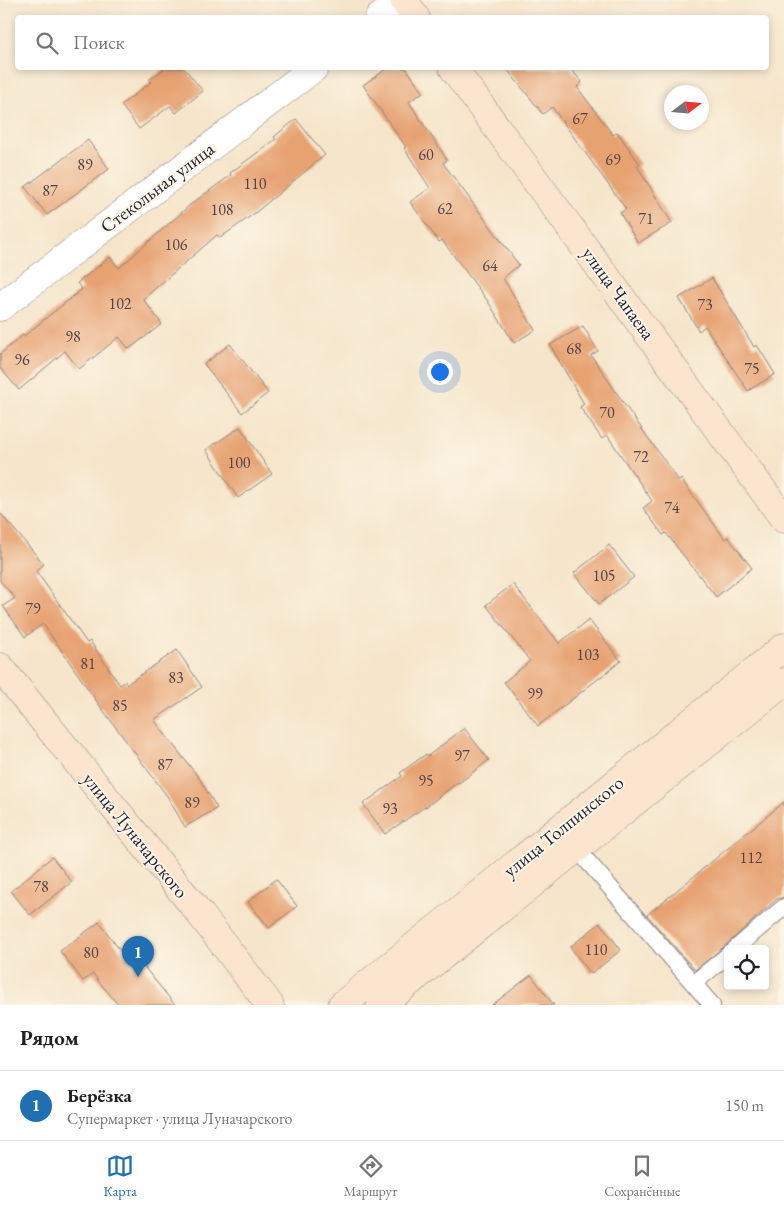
<!DOCTYPE html>
<html lang="ru">
<head>
<meta charset="utf-8">
<style>
  :root { --surface:#fff; --page:#f6f6f6; --text:#202124; --muted:#757577; --line:#e0e0e0; --accent:#1f6fb2 }
  body { margin:0; font-family:"EB Garamond",serif; background:var(--page); color:var(--text) }
  .controls { position:absolute; right:15px; bottom:15px; display:grid; overflow:hidden; border-radius:5px; box-shadow:0 2px 8px #0003 }
  .controls button { width:45px; height:45px; display:grid; place-items:center; padding:0; border:0; border-bottom:1px solid var(--line); background:var(--surface); color:var(--text); font:25px sans-serif }
  .compass { position:absolute; left:664px; top:85px; width:45px; height:45px; border-radius:50%; background:var(--surface); box-shadow:0 2px 8px #0003; rotate:74deg }
  .you { position:absolute; left:439px; top:371px; width:18px; height:18px; margin:-12px; border:4px solid #fff; border-radius:50%; background:#1a73e8; box-shadow:0 0 0 8px #1a73e833 }
  .badge { display:grid; place-items:center; width:32px; height:32px; border-radius:50%; background:var(--accent); color:#fff; font-size:16px; font-weight:700 }
  .pin { position:absolute; translate:-50% -41px; filter:drop-shadow(0 1px 2px #0008) }
  .pin::after { content:''; position:absolute; top:26px; width:18px; height:15px; background:inherit; clip-path:polygon(0 0,100% 0,50% 100%) }
  .list { margin:0; padding:0; list-style:none }
  h2 { display:flex; justify-content:space-between; align-items:center; height:65px; margin:0; padding:0 20px; font-size:21px }
  h2 small { font-size:16px; font-weight:400; color:var(--muted) }
  .list li { display:grid; grid-template-columns:32px 1fr auto; gap:15px; align-items:center; box-sizing:border-box; height:70px; padding:0 20px; border-top:1px solid var(--line) }
  .list b { display:block; font-size:19px; white-space:nowrap }
  .list p { margin:0; font-size:16px; white-space:nowrap; color:var(--muted) }
  .list em { font-size:16px; font-style:normal; color:var(--muted) }
  .icon { flex:none; width:28px; height:28px; fill:none; stroke:currentColor; stroke-width:2; stroke-linecap:round; stroke-linejoin:round }
  .map { position:relative; flex:none; width:784px; height:1005px; overflow:hidden }
  .search { position:absolute; background:var(--surface); box-shadow:0 2px 8px #0003; left:15px; right:15px; top:15px; height:55px; display:flex; align-items:center; gap:12px; box-sizing:border-box; padding:0 18px; border-radius:5px; color:var(--muted); font-size:19px }
  .sheet { height:135px; background:var(--surface) }
  nav { display:flex; justify-content:space-around; align-items:center; box-sizing:border-box; height:70px; border-top:1px solid var(--line); background:var(--surface); font-size:14px; color:var(--muted) }
  nav a { display:grid; justify-items:center; gap:2px }
  nav .on { color:var(--accent) }
  .map>svg:first-child { display:block }
</style>
</head>
<body>
<div class="map">
<svg width="784" height="1005" viewBox="0 0 784 1005">
  <rect width="100%" height="100%" fill="#fcf5e5"/>
  <filter id="ink" filterUnits="userSpaceOnUse"><feTurbulence type="fractalNoise" baseFrequency=".02" numOctaves="2"/><feDisplacementMap in="SourceGraphic" scale="10" xChannelSelector="R" yChannelSelector="G"/><feConvolveMatrix kernelMatrix="1 2 1 2 8 2 1 2 1" color-interpolation-filters="sRGB"/></filter>
  <filter id="wash" filterUnits="userSpaceOnUse"><feTurbulence type="fractalNoise" baseFrequency=".0096" numOctaves="4" result="noise"/><feDisplacementMap in="SourceGraphic" scale="20" xChannelSelector="R" yChannelSelector="G"/><feGaussianBlur stdDeviation="1.12" result="paint"/><feColorMatrix in="noise" values="0 0 0 0 0 0 0 0 0 0 0 0 0 0 0 0 0 1.4 0 .05"/><feComposite in="paint" operator="in"/></filter>
  <g filter="url(#wash)">
    <rect width="100%" height="100%" fill="#f5e5ca"/>
    <g id="blocks">
      <g fill="#e7a272">
        <polygon points="165,68 184,68 203,91 176,113 170,106 139,129 121,105 151,82 149,80"/>
        <polygon points="388,68 406,68 423,92 409,102 447,160 443,163 519,265 503,278 535,330 514,343 487,300 442,240 439,242 410,202 430,188 404,148 406,147 363,85"/>
        <polygon points="506,68 570,68 582,82 577,87 613,135 617,132 640,164 637,166 672,223 638,243 620,213 626,209 552,107 543,114"/>
        <polygon points="296,119 325,155 255,213 220,238 217,235 143,299 162,324 129,349 119,337 79,369 65,351 19,390 0,368 0,354 23,335 24,336 82,289 77,283 110,257 119,268 191,204 231,175 230,173 276,139 274,137"/>
        <polygon points="88,140 109,169 47,215 25,187"/>
        <polygon points="712,278 754,347 757,345 775,374 748,391 705,326 699,331 679,298"/>
        <polygon points="583,326 598,351 591,355 629,411 679,481 681,479 725,539 728,537 752,568 716,597 666,533 663,535 643,508 652,501 607,435 602,439 580,407 584,404 550,345"/>
        <polygon points="230,344 268,393 242,413 204,364"/>
        <polygon points="240,427 272,474 238,498 206,450"/>
        <polygon points="0,513 44,564 36,571 87,643 90,641 120,685 125,681 127,684 177,650 202,687 154,720 199,778 217,808 185,827 167,796 100,706 43,624 25,637 3,606 15,598 0,581"/>
        <polygon points="609,545 634,577 599,604 574,573"/>
        <polygon points="513,584 559,643 589,620 621,661 538,726 504,682 530,661 486,605"/>
        <polygon points="464,728 489,760 459,783 458,782 426,807 426,806 385,834 363,804 402,776 400,773 426,754 428,756"/>
        <polygon points="784,802 784,897 777,899 726,945 695,970 647,915"/>
        <polygon points="52,857 72,882 30,915 11,891"/>
        <polygon points="276,879 297,906 269,928 248,902"/>
        <polygon points="99,922 134,969 141,963 175,1005 118,1005 93,974 83,981 60,951"/>
        <polygon points="600,923 621,950 591,974 570,947"/>
        <polygon points="531,975 554,1005 492,1005"/>
      </g>
    </g>
  </g>
  <g filter="url(#ink)">
    <use href="#blocks" fill-opacity="0" stroke="#8c8482" stroke-width="1"/>
    <g fill="none" stroke-linecap="round" stroke-linejoin="round">
      <g stroke="#8c8482" stroke-width="18">
        <g id="service">
          <polyline points="576,848 712,1005"/>
          <polyline points="735,949 784,907"/>
          <polyline points="694,983 728,955"/>
        </g>
      </g>
      <g stroke="#8c8482" stroke-width="29">
        <g id="minor">
          <polyline points="379,18 402,0"/>
          <polyline points="0,307 314,68"/>
        </g>
      </g>
      <g stroke="#8c8482" stroke-width="29">
        <g id="secondary">
          <polyline points="404,0 416,18"/>
          <polyline points="453,68 784,519"/>
          <polyline points="0,667 201,915 270,1005"/>
          <polyline points="342,1005 784,647"/>
          <polyline points="381,1005 784,682"/>
        </g>
      </g>
      <use href="#service" stroke="#fff" stroke-width="16"/>
      <use href="#minor" stroke="#fff" stroke-width="28"/>
      <use href="#secondary" stroke="#fbe5cf" stroke-width="28"/>
    </g>
  </g>
  <g text-anchor="middle" stroke-width="4" stroke-linejoin="round" paint-order="stroke">
    <g font-size="16" fill="#534249">
      <text x="580" y="124">67</text>
      <text x="426" y="160">60</text>
      <text x="613" y="165">69</text>
      <text x="85" y="170">89</text>
      <text x="255" y="189">110</text>
      <text x="50" y="196">87</text>
      <text x="445" y="214">62</text>
      <text x="222" y="215">108</text>
      <text x="646" y="224">71</text>
      <text x="176" y="250">106</text>
      <text x="490" y="271">64</text>
      <text x="120" y="309">102</text>
      <text x="705" y="310">73</text>
      <text x="73" y="342">98</text>
      <text x="574" y="354">68</text>
      <text x="22" y="365">96</text>
      <text x="752" y="374">75</text>
      <text x="607" y="418">70</text>
      <text x="641" y="462">72</text>
      <text x="239" y="468">100</text>
      <text x="672" y="513">74</text>
      <text x="604" y="581">105</text>
      <text x="33" y="614">79</text>
      <text x="588" y="660">103</text>
      <text x="88" y="669">81</text>
      <text x="176" y="683">83</text>
      <text x="535" y="699">99</text>
      <text x="120" y="711">85</text>
      <text x="462" y="761">97</text>
      <text x="165" y="770">87</text>
      <text x="426" y="786">95</text>
      <text x="192" y="808">89</text>
      <text x="390" y="814">93</text>
      <text x="751" y="863">112</text>
      <text x="41" y="892">78</text>
      <text x="596" y="955">110</text>
      <text x="91" y="958">80</text>
    </g>
    <g font-size="19" fill="#22223b" stroke="#fcf5e5">
      <text transform="translate(157 187) rotate(-37)" y="7">Стекольная улица</text>
      <text transform="translate(619 293) rotate(54)" y="7">улица Чапаева</text>
      <text transform="translate(563 826) rotate(-39)" y="7">улица Толпинского</text>
      <text transform="translate(136 835) rotate(51)" y="7">улица Луначарского</text>
    </g>
  </g>
</svg>
<div class="controls">
<button><svg class="icon" aria-label="locate" viewBox="0 0 24 24"><circle cx="12" cy="12" r="6"/><path d="M12 2v4M12 18v4M2 12h4M18 12h4"/></svg></button>
</div>
<svg class="compass" viewBox="-18 -18 36 36"><path d="M0-13l5 13h-10z" fill="#e53935"/><path d="M0 13l5-13h-10z" fill="#757577"/></svg>
<div class="you"></div>
<div class="pin badge" style="left:138px;top:977px">1</div>
<div class="search"><svg class="icon" aria-label="search" viewBox="0 0 24 24"><circle cx="10" cy="10" r="6"/><path d="M15 15l6 6"/></svg>Поиск</div>
</div>
<section class="sheet">
<h2>Рядом<small></small></h2>
<ul class="list">
<li><span class="badge">1</span><div><b>Берёзка</b><p>Супермаркет · улица Луначарского</p></div><em>150 m</em></li>
</ul>
</section>
<nav>
<a class="on"><svg class="icon" aria-label="map" viewBox="0 0 24 24"><path d="M3 6l6-2 6 2 6-2v14l-6 2-6-2-6 2zM9 4v14M15 6v14"/></svg>Карта</a>
<a><svg class="icon" aria-label="directions" viewBox="0 0 24 24"><path d="M12 3l9 9-9 9-9-9zM9 14v-3h6M13 9l2 2-2 2"/></svg>Маршрут</a>
<a><svg class="icon" aria-label="saved" viewBox="0 0 24 24"><path d="M7 4h10v16l-5-4-5 4z"/></svg>Сохранённые</a>
</nav>
</body>
</html>
